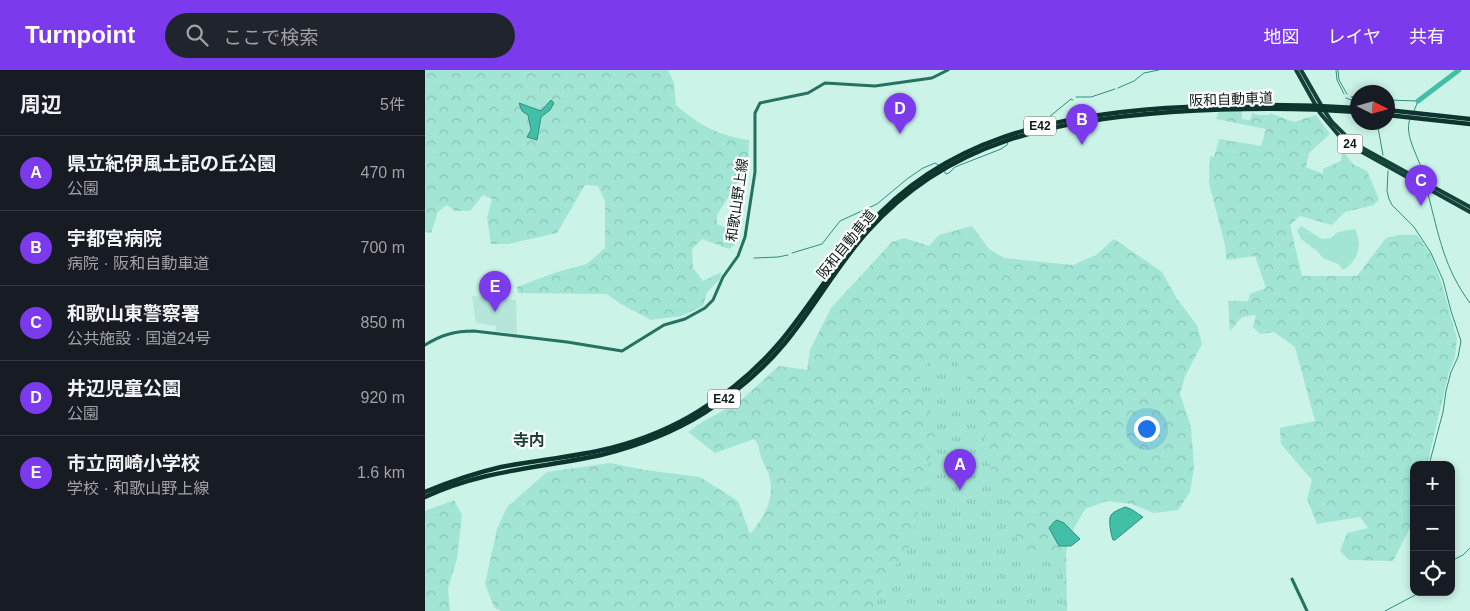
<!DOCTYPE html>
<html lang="ja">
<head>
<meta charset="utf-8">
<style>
  :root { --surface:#171b24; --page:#20242c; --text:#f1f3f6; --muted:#9ea1a6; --line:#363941; --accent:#7c3aed }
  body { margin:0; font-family:Helvetica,"Noto Sans JP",sans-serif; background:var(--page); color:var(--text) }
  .controls { position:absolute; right:15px; bottom:15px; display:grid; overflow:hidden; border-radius:10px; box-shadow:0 2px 8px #0003 }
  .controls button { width:45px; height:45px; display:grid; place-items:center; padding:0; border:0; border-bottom:1px solid var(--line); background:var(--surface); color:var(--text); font:25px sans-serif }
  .compass { position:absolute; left:925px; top:15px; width:45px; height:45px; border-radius:50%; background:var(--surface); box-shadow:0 2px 8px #0003; rotate:95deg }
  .you { position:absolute; left:721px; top:358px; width:18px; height:18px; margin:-12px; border:4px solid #fff; border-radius:50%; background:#1a73e8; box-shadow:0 0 0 8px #1a73e833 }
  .badge { display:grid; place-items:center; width:32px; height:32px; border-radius:50%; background:var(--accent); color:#fff; font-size:16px; font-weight:700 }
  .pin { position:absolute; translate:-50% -41px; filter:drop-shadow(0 1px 2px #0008) }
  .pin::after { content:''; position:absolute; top:26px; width:18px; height:15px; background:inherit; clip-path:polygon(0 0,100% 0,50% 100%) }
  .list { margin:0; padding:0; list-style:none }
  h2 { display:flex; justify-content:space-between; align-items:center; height:65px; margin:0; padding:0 20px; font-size:21px }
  h2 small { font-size:16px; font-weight:400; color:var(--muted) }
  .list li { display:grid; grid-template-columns:32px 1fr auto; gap:15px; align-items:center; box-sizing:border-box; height:75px; padding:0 20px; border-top:1px solid var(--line) }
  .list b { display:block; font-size:19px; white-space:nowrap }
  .list p { margin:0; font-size:16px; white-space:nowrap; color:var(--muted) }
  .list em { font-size:16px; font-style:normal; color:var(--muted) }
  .icon { flex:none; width:28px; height:28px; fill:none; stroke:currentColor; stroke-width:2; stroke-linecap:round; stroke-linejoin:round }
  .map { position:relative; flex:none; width:1045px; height:541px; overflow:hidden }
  header { display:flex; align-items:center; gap:30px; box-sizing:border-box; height:70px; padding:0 25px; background:var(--accent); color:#fff }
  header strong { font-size:24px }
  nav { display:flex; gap:28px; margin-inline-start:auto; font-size:18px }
  .search { width:350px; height:45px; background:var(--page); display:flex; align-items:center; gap:12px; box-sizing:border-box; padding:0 18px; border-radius:28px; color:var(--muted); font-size:19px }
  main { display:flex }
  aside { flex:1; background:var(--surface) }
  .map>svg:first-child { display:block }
</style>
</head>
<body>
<header>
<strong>Turnpoint</strong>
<div class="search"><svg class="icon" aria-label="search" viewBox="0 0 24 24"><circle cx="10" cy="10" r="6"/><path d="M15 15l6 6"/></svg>ここで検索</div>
<nav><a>地図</a><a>レイヤ</a><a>共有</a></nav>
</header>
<main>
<aside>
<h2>周辺<small>5件</small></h2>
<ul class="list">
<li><span class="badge">A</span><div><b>県立紀伊風土記の丘公園</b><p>公園</p></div><em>470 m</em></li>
<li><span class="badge">B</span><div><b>宇都宮病院</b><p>病院 · 阪和自動車道</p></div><em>700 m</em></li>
<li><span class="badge">C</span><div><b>和歌山東警察署</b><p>公共施設 · 国道24号</p></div><em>850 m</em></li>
<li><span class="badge">D</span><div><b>井辺児童公園</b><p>公園</p></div><em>920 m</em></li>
<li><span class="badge">E</span><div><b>市立岡崎小学校</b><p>学校 · 和歌山野上線</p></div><em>1.6 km</em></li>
</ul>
</aside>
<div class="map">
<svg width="1045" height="541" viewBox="0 0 1045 541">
  <defs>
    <pattern id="forest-crowns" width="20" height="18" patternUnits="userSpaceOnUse" patternTransform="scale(1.25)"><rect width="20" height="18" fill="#a2e5d4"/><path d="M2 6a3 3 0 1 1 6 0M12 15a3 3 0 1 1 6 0" fill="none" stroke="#8ac4b5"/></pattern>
    <pattern id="park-tufts" width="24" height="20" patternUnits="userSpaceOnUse" patternTransform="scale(1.25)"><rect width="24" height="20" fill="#a2e5d4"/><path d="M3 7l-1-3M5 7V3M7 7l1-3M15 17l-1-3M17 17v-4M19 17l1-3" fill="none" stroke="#8ac4b5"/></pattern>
  </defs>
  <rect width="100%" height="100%" fill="#cbf3e8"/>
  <polygon fill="#b6e6d9" points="47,226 91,230 92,264 70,261 71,256 51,253"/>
  <path fill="#a2e5d4" d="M876,156L897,169L906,168L913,162L930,159C938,175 933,191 918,200L913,194L898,188L892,181L876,169L872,160Z"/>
  <g fill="url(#forest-crowns)">
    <path d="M0,0H243L249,13L251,35C273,55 295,66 324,70L323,107L312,113L292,145V154L308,161L315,162V171L304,179L277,169L267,179L268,198L278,211L296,202L295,209L282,222L278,236L256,246L226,250L196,234L182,224L93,223L92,217L132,202L162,194L180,178V131L173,116L160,115L132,163L83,174H66L62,148L67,129L58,125L45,141H30L22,135L13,142L6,163L0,162Z"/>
    <polygon points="817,41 817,49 825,50 827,43 833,45 844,45 845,43 869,52 891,45 905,64 884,83 881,97 898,104 898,99 916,91 917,80 928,94 942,101 954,129 949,135 920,142 907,155 875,146 865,155 877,206 932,206 961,168 974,165 992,165 1006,185 1016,211 1032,269 1030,287 1024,302 1002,395 989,395 989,450 968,491 924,490 915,481 922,463 943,458 935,447 892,454 882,429 887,410 856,374 855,358 890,351 870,277 849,262 835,264 828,257 831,245 817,247 805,261 803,231 823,231 825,224 841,218 830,186 801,190 800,175 784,113 785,86 789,87 794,69 836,76 841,59 791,49 794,42"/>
    <path d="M547,156L564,179L579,188L617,192L648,195L671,185L689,169L737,202L752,229L772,255L777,274L760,306L755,324L766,357L769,397L765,422L753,440L729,443L707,434L682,431L660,439L645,465L641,483L642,541H76L69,537L60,514L72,459L82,437L122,402L185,393L220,400L275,407L313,431L325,464C339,447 351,428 344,406C343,399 338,394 336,387C333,379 336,377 329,369L290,383L263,362L277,352L314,332L354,296L382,300L385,280L406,238L467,172L479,168L504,176L514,165Z"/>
    <polygon points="29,430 37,445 32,489 23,518 25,541 0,541 0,441"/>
  </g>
  <polygon fill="url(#park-tufts)" points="531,291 544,311 555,342 567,407 580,433 587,459 601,485 625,487 638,505 640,536 637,541 448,541 466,501 485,477 511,363 505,339 490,319 502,293"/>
  <g fill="#42c0a7" stroke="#328e7c">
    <polygon points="126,30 129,33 125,40 116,47 112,70 102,67 106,60 103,45 97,41 94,33 116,41"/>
    <path d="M700,437C708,439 711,443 718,447L690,470H688C686,465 683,450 686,445C689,441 696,439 700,437Z"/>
    <polygon points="632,450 639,453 655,469 646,476 634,476 624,458 629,452"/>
  </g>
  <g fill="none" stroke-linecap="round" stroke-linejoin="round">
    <g stroke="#328e7c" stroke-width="1">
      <polyline points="911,0 912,10 919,24"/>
      <polyline points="913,0 914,10 922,24"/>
      <polyline points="693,18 709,11 719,3 734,0"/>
      <polyline points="651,27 666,27 690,19"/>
      <polyline points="926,27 932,26"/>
      <polyline points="921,28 926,30 932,28"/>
      <polyline points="962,30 993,31 989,41"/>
      <path d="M985,49C978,66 996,90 999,107"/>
      <polyline points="952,52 958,85"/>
      <polyline points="598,59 618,52 646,29 648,30"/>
      <polyline points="519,101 521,104 524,103 530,97 576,79 582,75 583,71"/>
      <polyline points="963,101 962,121 964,129 967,135 989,157 1006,183 1018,210 1026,241 1036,271 1033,287 1026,302 1021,321 1018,342 1004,395"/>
      <path d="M1003,124C1014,166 1019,198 1045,233"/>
      <polyline points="367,183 397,174 415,151 452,134 482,109 498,98 510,93 515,96"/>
      <polyline points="329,188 353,187 363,185"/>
      <polyline points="1026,491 1038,485 1045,478"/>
      <polyline points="960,541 996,522"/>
    </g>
    <polyline stroke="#42c0a7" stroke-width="5" points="993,31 1034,0"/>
    <g stroke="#257263" stroke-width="3">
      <path d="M0,275C16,265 30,261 49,261L142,272L197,281L239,255L260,249L280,238L288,230L298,207L313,186L320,167L330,102V43L335,33L383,23L400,13L450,16L507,8L523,0"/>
      <polyline points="867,509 882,541"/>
    </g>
    <g stroke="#144239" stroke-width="4">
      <polyline points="871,0 895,43 916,68 937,82 1045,142"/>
      <polyline points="876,0 899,40 907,52 920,65 939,79 1045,137"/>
    </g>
    <g stroke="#0d352d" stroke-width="4.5">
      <polyline points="962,40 1045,49"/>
      <polyline points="962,45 1045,54"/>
      <path d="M0,422C24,412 50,403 76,397C112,390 150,387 186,378C217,370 247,358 274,341C305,322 332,299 355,272C386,235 410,193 442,157C520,68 628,46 741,38C805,34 868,34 932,38"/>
      <path d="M0,427C57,400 116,398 176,385C212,376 247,363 279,343C309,324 337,301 360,273C389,238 411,197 442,162C524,70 629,51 746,42C808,38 870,37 932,42"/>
    </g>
  </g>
  <g text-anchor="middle" stroke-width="4.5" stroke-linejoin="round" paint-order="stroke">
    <g fill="#fff" stroke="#555f5d" stroke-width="1">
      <rect x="599" y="46.5" width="32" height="19" rx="4"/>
      <rect x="912.5" y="64.5" width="25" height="19" rx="4"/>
      <rect x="283" y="319.5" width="32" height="19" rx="4"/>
    </g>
    <g font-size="12" font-weight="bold" fill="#0c1b17">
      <text x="615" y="60">E42</text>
      <text x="925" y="78">24</text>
      <text x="299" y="333">E42</text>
    </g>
    <g font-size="14" fill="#0c1b17" stroke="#fff">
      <text transform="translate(806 29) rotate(-2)" y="5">阪和自動車道</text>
      <text transform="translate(312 130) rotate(-82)" y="5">和歌山野上線</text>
      <text transform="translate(421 174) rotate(-51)" y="5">阪和自動車道</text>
    </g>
    <g font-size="16" font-weight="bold" fill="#1d4038" stroke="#fff">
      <text x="104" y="376">寺内</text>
    </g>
  </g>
</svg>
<div class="controls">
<button>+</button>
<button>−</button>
<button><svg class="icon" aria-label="locate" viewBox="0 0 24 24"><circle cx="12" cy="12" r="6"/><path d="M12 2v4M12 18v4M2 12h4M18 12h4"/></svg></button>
</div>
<svg class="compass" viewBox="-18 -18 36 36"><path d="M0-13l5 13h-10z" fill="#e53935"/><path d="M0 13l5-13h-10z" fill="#9ea1a6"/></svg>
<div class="you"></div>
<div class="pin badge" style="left:535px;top:420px">A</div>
<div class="pin badge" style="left:657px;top:75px">B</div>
<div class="pin badge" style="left:996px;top:136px">C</div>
<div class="pin badge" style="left:475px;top:64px">D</div>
<div class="pin badge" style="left:70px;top:242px">E</div>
</div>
</main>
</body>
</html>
